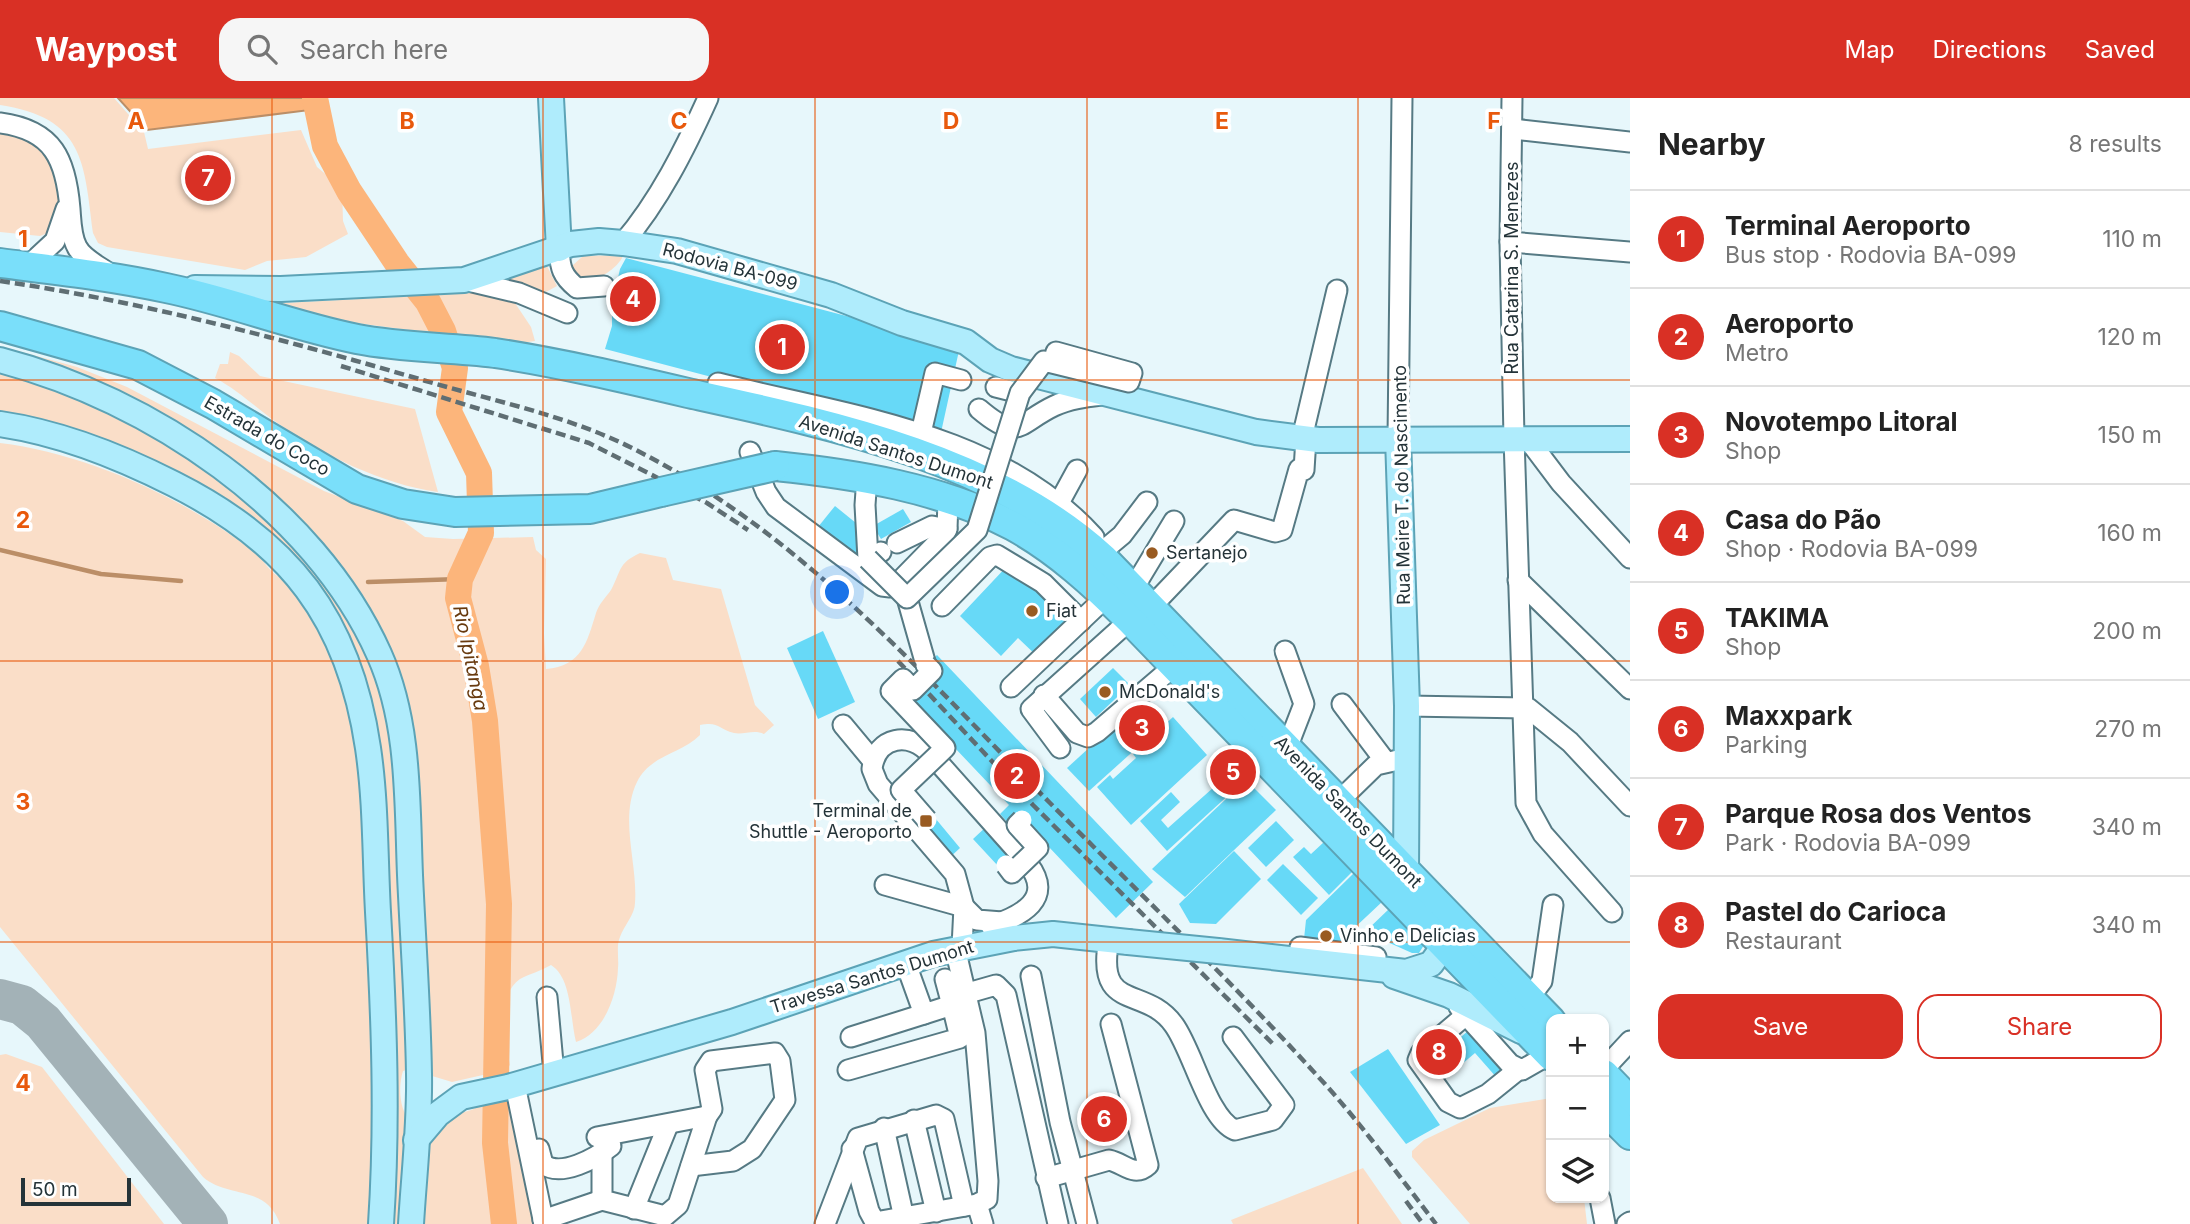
<!DOCTYPE html>
<html lang="en">
<head>
<meta charset="utf-8">
<style>
  :root { --surface:#fff; --page:#f6f6f6; --text:#222; --muted:#767676; --line:#e0e0e0; --accent:#d93025 }
  body { margin:0; font-family:Inter,sans-serif; background:var(--page); color:var(--text) }
  .controls { position:absolute; right:21px; bottom:21px; display:grid; overflow:hidden; border-radius:14px; box-shadow:0 2px 5px #0004 }
  .controls button { width:63px; height:63px; display:grid; place-items:center; padding:0; border:0; border-bottom:2px solid var(--line); background:var(--surface); color:var(--text); font:35px sans-serif }
  .scale { position:absolute; left:21px; bottom:18px; width:110px; box-sizing:border-box; padding-left:7px; border:4px solid #243338; border-top:0; font-size:19px; line-height:24px; white-space:nowrap; color:#243338; -webkit-text-stroke:5px #fff; paint-order:stroke }
  .you { position:absolute; left:838px; top:495px; width:24px; height:24px; margin:-18px; border:5px solid #fff; border-radius:50%; background:#1a73e8; box-shadow:0 0 0 10px #1a73e833 }
  .badge { display:grid; place-items:center; width:46px; height:46px; border-radius:50%; background:var(--accent); color:#fff; font-size:23px; font-weight:700 }
  .pin { position:absolute; translate:-50% -50%; border:4px solid #fff; box-shadow:0 2px 7px #0006 }
  .list { margin:0; padding:0; list-style:none }
  h2 { display:flex; justify-content:space-between; align-items:center; height:91px; margin:0; padding:0 28px; font-size:30px }
  h2 small { font-size:23px; font-weight:400; color:var(--muted) }
  .list li { display:grid; grid-template-columns:46px 1fr auto; gap:21px; align-items:center; box-sizing:border-box; height:98px; padding:0 28px; border-top:2px solid var(--line) }
  .list b { display:block; font-size:26px; white-space:nowrap }
  .list p { margin:0; font-size:23px; white-space:nowrap; color:var(--muted) }
  .list em { font-size:23px; font-style:normal; color:var(--muted) }
  .actions { display:flex; gap:14px; padding:21px 28px }
  .actions a { flex:1; padding:16px 0; border:2px solid var(--accent); border-radius:21px; text-align:center; font-size:24px; color:var(--accent) }
  .actions .main { background:var(--accent); color:#fff }
  .icon { flex:none; width:38px; height:38px; fill:none; stroke:currentColor; stroke-width:2; stroke-linecap:round; stroke-linejoin:round }
  .map { position:relative; flex:none; width:1630px; height:1126px; overflow:hidden }
  header { display:flex; align-items:center; gap:42px; box-sizing:border-box; height:98px; padding:0 35px; background:var(--accent); color:#fff }
  header strong { font-size:33px }
  nav { display:flex; gap:38px; margin-inline-start:auto; font-size:24px }
  .search { width:490px; height:63px; background:var(--page); display:flex; align-items:center; gap:18px; box-sizing:border-box; padding:0 24px; border-radius:21px; color:var(--muted); font-size:26px }
  main { display:flex }
  aside { flex:1; background:var(--surface) }
  .map>svg:first-child { display:block }
</style>
</head>
<body>
<header>
<strong>Waypost</strong>
<div class="search"><svg class="icon" aria-label="search" viewBox="0 0 24 24"><circle cx="10" cy="10" r="6"/><path d="M15 15l6 6"/></svg>Search here</div>
<nav><a>Map</a><a>Directions</a><a>Saved</a></nav>
</header>
<main>
<div class="map">
<svg width="1630" height="1126" viewBox="0 0 1630 1126">
  <rect width="100%" height="100%" fill="#e7f7fb"/>
  <g fill="#fadec8">
    <path d="M0,0H114L144,34L148,51L301,32L317,69L342,90L343,123L348,136L306,159L267,163L245,172L107,149L98,145L93,135C84,63 84,20 0,7Z"/>
    <path d="M0,35C55,42 74,88 48,135L40,138L0,134Z"/>
    <path d="M624,157C616,172 599,181 583,186L572,174V168L583,158Z"/>
    <polygon points="545,164 557,188 546,194 500,182"/>
    <polygon points="488,194 511,199 531,229 535,243 514,246 356,225 266,206"/>
    <path d="M0,248L77,269L127,289L324,393L403,423L425,439L453,441L533,439L536,452L546,461L544,535L546,571C582,568 587,544 596,515C599,506 606,499 611,492C622,472 617,466 640,455L666,460L673,482L721,491L755,607L774,627L764,636C754,631 744,637 734,635C718,631 719,623 700,627V637C681,656 650,657 637,684C619,721 638,766 635,805C635,816 624,828 620,839C616,848 619,860 618,870C617,898 604,935 576,944C570,920 572,880 551,867C541,873 529,876 520,881C496,898 505,942 510,967L505,972L452,984L409,971L403,973C398,988 399,1013 411,1023L424,1024L444,1006L454,1015C478,1014 481,1005 498,994L511,997L537,1126H280C266,1086 228,1101 203,1079L0,829V345C85,355 187,401 254,454C262,460 268,471 276,477C284,482 295,487 302,495C308,501 310,510 319,514L329,501L288,449L244,412L132,352L40,320L0,313V270C137,314 246,380 334,497L349,479C261,369 136,291 0,253Z"/>
    <path d="M230,254L239,258L260,278L415,311L438,394C381,386 323,357 276,324C255,309 238,292 215,280L220,266H228Z"/>
    <polygon points="6,956 42,969 164,1126 0,1126 0,957"/>
    <polygon points="1551,1000 1551,1100 1584,1100 1587,1126 1470,1126 1412,1059 1412,1053 1424,1042 1490,1010"/>
    <polygon points="1363,1070 1402,1126 1233,1126 1231,1122"/>
  </g>
  <polygon fill="#fcb57b" stroke="#bb8e67" stroke-width="2" points="118,0 306,0 310,12 147,32"/>
  <g fill="none" stroke-linecap="round" stroke-linejoin="round">
    <g stroke="#bb8e67" stroke-width="4.5">
      <polyline points="0,452 101,476 181,483"/>
      <polyline points="368,484 460,481"/>
    </g>
    <polyline stroke="#fcb57b" stroke-width="26" points="315,0 325,48 349,93 397,165 428,204 443,233 455,270 449,314 479,375 481,435 460,481 458,500 476,568 485,623 499,806 495,1045 504,1126"/>
    <polyline stroke="#a3b2b7" stroke-width="40" points="0,901 22,907 43,924 208,1126"/>
  </g>
  <g fill="#67d9f7">
    <polygon points="626,160 960,248 940,339 605,251 612,228 612,206 620,171"/>
    <polygon points="835,408 872,438 857,458 818,429"/>
    <polygon points="903,411 911,424 881,441 873,428"/>
    <polygon points="1009,466 1039,495 1044,489 1078,522 1039,560 1018,540 1001,558 960,518"/>
    <polygon points="823,533 855,604 818,621 787,550"/>
    <polygon points="937,557 1153,784 1116,820 1031,730 1028,733 1045,752 1011,782 973,741 988,727 1016,760 1028,748 1000,716 1009,707 954,649 911,691 960,750 947,762 893,691 936,651 881,593 902,572 911,581"/>
    <polygon points="1113,570 1130,587 1096,619 1080,601"/>
    <polygon points="1137,606 1159,630 1089,693 1067,670"/>
    <polygon points="1173,619 1207,657 1131,727 1097,689 1110,677 1113,681 1136,660 1133,656"/>
    <polygon points="1232,673 1243,684 1167,753 1140,723 1171,694 1180,704 1161,722 1168,730"/>
    <polygon points="1246,682 1276,712 1185,799 1152,771"/>
    <polygon points="1276,723 1294,742 1266,769 1248,750"/>
    <polygon points="1324,744 1352,774 1329,797 1293,759 1304,749 1311,756"/>
    <polygon points="1234,753 1261,781 1216,826 1190,825 1179,806"/>
    <polygon points="1283,766 1318,800 1301,817 1267,782"/>
    <polygon points="1355,774 1383,803 1350,834 1361,836 1359,848 1304,841 1306,822"/>
    <polygon points="1390,810 1422,842 1424,847 1419,855 1412,855 1365,834"/>
    <polygon points="1469,932 1504,973 1497,980 1475,955 1455,972 1441,956"/>
    <polygon points="1388,951 1440,1027 1406,1046 1350,974"/>
  </g>
  <g fill="none" stroke-linecap="round" stroke-linejoin="round">
    <g stroke="#567a84" stroke-width="23">
      <g id="minor">
        <polyline points="1512,0 1510,144 1514,340 1526,705 1543,736 1612,814"/>
        <path d="M0,25C54,32 66,62 70,111C71,124 71,138 77,149C83,161 99,168 110,176"/>
        <polyline points="1513,31 1630,44"/>
        <polyline points="1510,144 1630,154"/>
        <path d="M623,145C659,103 685,51 708,0"/>
        <path d="M559,151C560,170 562,178 577,190L604,188"/>
        <polyline points="28,168 55,143 66,111"/>
        <polyline points="464,182 519,195 567,215"/>
        <path d="M718,285C849,318 999,334 1094,439"/>
        <polyline points="996,289 1020,295"/>
        <path d="M979,311C1019,345 1018,325 1054,308C1069,301 1085,299 1101,297"/>
        <polyline points="921,335 935,275 961,282"/>
        <polyline points="1302,340 1337,192"/>
        <polyline points="1398,340 1402,0"/>
        <polyline points="1527,340 1561,385 1630,460"/>
        <polyline points="750,354 766,394 776,409 882,488 890,489 898,485 943,439 947,431 948,403"/>
        <polyline points="867,379 865,407 868,461 881,454"/>
        <polyline points="1059,405 1077,372"/>
        <polyline points="897,445 932,428 947,431"/>
        <polyline points="1104,452 1122,437 1147,404"/>
        <polyline points="1518,482 1630,591"/>
        <polyline points="1133,491 1174,423"/>
        <polyline points="907,500 926,567"/>
        <polyline points="942,508 990,459 997,457 1043,485 1081,523"/>
        <polyline points="1151,509 1234,422 1275,434 1282,432 1299,371 1304,372 1306,340"/>
        <polyline points="1285,553 1304,606 1287,650"/>
        <polyline points="1011,589 1106,499"/>
        <polyline points="1044,597 1077,635 1088,639 1097,634 1173,569"/>
        <polyline points="1342,606 1385,663"/>
        <polyline points="1407,608 1528,610 1570,644 1630,708"/>
        <polyline points="843,627 873,663"/>
        <polyline points="1060,650 1031,611 1130,522"/>
        <path d="M930,656C911,633 876,638 872,671L878,686L955,776L964,809L962,849"/>
        <polyline points="938,664 1020,756"/>
        <polyline points="1338,704 1376,667 1407,660"/>
        <polyline points="885,787 964,809 977,822 1002,824"/>
        <path d="M991,828C1021,818 1055,801 1028,766"/>
        <path d="M1109,841C1095,916 1145,886 1174,927C1193,953 1208,1021 1235,1032L1273,1022L1284,1007L1233,939"/>
        <polyline points="1300,849 1376,859"/>
        <polyline points="1031,878 1060,1024 1087,1126"/>
        <polyline points="945,881 952,907"/>
        <polyline points="968,895 996,887 1006,897 1058,1126"/>
        <polyline points="547,899 554,976"/>
        <polyline points="1529,900 1542,883 1553,807"/>
        <polyline points="1459,909 1510,966 1522,972 1550,956"/>
        <polyline points="1466,917 1421,955 1418,962 1448,1004 1460,1010 1488,996 1519,971"/>
        <polyline points="851,939 924,916"/>
        <polyline points="1604,971 1630,943"/>
        <polyline points="848,972 960,940 952,907 924,916 906,866"/>
        <polyline points="515,987 544,1126"/>
        <polyline points="914,1022 936,1114"/>
        <polyline points="884,1030 904,1120"/>
        <polyline points="597,1039 707,1018 712,1011 705,972 711,963 775,955 780,963 785,1002 752,1051 733,1063 691,1068"/>
        <path d="M539,1051L543,1066C561,1080 596,1060 611,1048"/>
        <polyline points="852,1051 869,1113 875,1124 977,1106 987,1101 988,1083 975,935 955,850"/>
        <polyline points="602,1055 602,1102 665,1118 678,1107 707,1018"/>
        <path d="M1046,1080L1109,1062C1124,1065 1134,1080 1148,1067L1111,926"/>
        <polyline points="1600,1100 1605,1126"/>
        <polyline points="977,1106 983,1126"/>
        <polyline points="634,1111 668,1027"/>
        <polyline points="543,1122 602,1102"/>
        <polyline points="825,1126 858,1040 936,1017 944,1021 964,1108"/>
        <polyline points="1627,1126 1630,1124"/>
      </g>
    </g>
    <g stroke="#5ca3b6" stroke-width="28">
      <g id="major">
        <polyline points="551,0 559,151"/>
        <polyline points="195,190 281,191 464,182 571,146 599,143 623,145 677,153 831,197 902,225 966,244 990,262 1011,271 1256,334 1318,342 1630,341"/>
        <path d="M0,262C150,301 314,410 379,556C410,625 407,704 410,777C413,844 418,910 419,976C420,1026 414,1076 411,1126"/>
        <path d="M0,326C62,335 119,358 174,386C289,444 349,520 368,650C376,704 375,760 378,814C384,919 388,1021 381,1126"/>
        <polyline points="1398,340 1407,608 1406,775"/>
        <polyline points="1218,853 1406,874 1431,866 1444,848"/>
        <polyline points="1394,878 1449,897 1521,933"/>
        <polyline points="416,1042 438,1016 461,999 508,989 732,924 933,856 1014,840 1053,836 1128,844"/>
      </g>
    </g>
    <g stroke="#5ca3b6" stroke-width="32">
      <g id="highway">
        <path d="M0,165C55,172 112,178 166,190C230,203 292,228 357,241C403,250 449,249 495,255C560,265 624,280 688,295C829,326 994,360 1103,460L1551,923"/>
        <polyline points="0,228 138,267 213,306 357,391 403,406 455,414 590,411 661,394"/>
        <path d="M775,368C854,376 942,390 1013,428C1057,452 1095,487 1130,522L1551,958"/>
        <polyline points="1604,976 1630,1003"/>
        <polyline points="1604,1011 1630,1037"/>
      </g>
    </g>
    <use href="#minor" stroke="#fff" stroke-width="19"/>
    <use href="#major" stroke="#afecfc" stroke-width="24"/>
    <use href="#highway" stroke="#7adffa" stroke-width="28"/>
    <g stroke="#5f6e73" stroke-width="4.5" stroke-dasharray="10 5" stroke-linecap="butt">
      <path d="M0,183C145,204 286,242 426,283C494,303 565,317 630,349C799,433 920,574 1050,705C1138,794 1229,881 1313,973C1358,1021 1396,1074 1436,1126"/>
      <polyline points="341,268 589,345 707,405 748,432"/>
      <polyline points="898,563 1033,707 1275,948"/>
      <polyline points="1406,1103 1423,1126"/>
    </g>
    <g stroke="#567a84" stroke-width="23" stroke-linecap="butt">
      <g id="minor-bridge">
        <polyline points="868,461 907,500 977,432 1020,295 1044,263 1129,284 1132,275 1056,254 1054,261 1120,278"/>
        <polyline points="926,567 932,573 913,592 903,581 891,593 945,650 901,692 927,722"/>
        <polyline points="1006,767 1012,775 1038,750 1017,727 1022,722"/>
      </g>
    </g>
    <g stroke="#5ca3b6" stroke-width="28" stroke-linecap="butt">
      <polyline id="major-bridge" points="1128,844 1218,853"/>
    </g>
    <g stroke="#5ca3b6" stroke-width="32" stroke-linecap="butt">
      <polyline id="highway-bridge" points="661,394 775,368"/>
    </g>
    <use href="#minor-bridge" stroke="#fff" stroke-width="19"/>
    <use href="#major-bridge" stroke="#afecfc" stroke-width="24"/>
    <use href="#highway-bridge" stroke="#7adffa" stroke-width="28"/>
  </g>
  <path fill="none" stroke="#e8590c" stroke-width="2" stroke-opacity="0.55" d="M272,0V1126M543,0V1126M815,0V1126M1087,0V1126M1358,0V1126M0,282H1630M0,563H1630M0,844H1630"/>
  <g fill="#995b21" stroke="#fff" stroke-width="2.5">
    <circle cx="1152" cy="455" r="7"/>
    <circle cx="1032" cy="513" r="7"/>
    <circle cx="1105" cy="594" r="7"/>
    <rect x="919" y="716" width="14" height="14" rx="3.5"/>
    <circle cx="1326" cy="838" r="7"/>
  </g>
  <g text-anchor="middle" stroke-width="7" stroke-linejoin="round" paint-order="stroke">
    <g font-size="18" fill="#243338" stroke="#fff">
      <text transform="translate(730 169) rotate(15)" y="6">Rodovia BA-099</text>
      <text transform="translate(1512 170) rotate(-90)" y="6">Rua Catarina S. Menezes</text>
      <text transform="translate(267 338) rotate(30)" y="6">Estrada do Coco</text>
      <text transform="translate(896 354) rotate(18)" y="6">Avenida Santos Dumont</text>
      <text transform="translate(1402 387) rotate(-91)" y="6">Rua Meire T. do Nascimento</text>
      <text transform="translate(1348 714) rotate(46)" y="6">Avenida Santos Dumont</text>
      <text transform="translate(872 879) rotate(-17)" y="6">Travessa Santos Dumont</text>
    </g>
    <g font-size="18" fill="#243338" stroke="#fff" text-anchor="start">
      <text x="1166" y="461">Sertanejo</text>
      <text x="1046" y="519">Fiat</text>
      <text x="1119" y="600">McDonald's</text>
      <text x="912" y="719" text-anchor="end">Terminal de<tspan x="912" dy="21">Shuttle - Aeroporto</tspan></text>
      <text x="1340" y="844">Vinho e Delicias</text>
    </g>
    <g font-size="19" font-style="italic" fill="#683a0e" stroke="#fff">
      <text transform="translate(471 560) rotate(78)" y="7">Rio Ipitanga</text>
    </g>
  </g>
  <g font-size="23" text-anchor="middle" font-weight="bold" fill="#e8590c" stroke="#fff" stroke-width="7" stroke-linejoin="round" paint-order="stroke">
    <text x="136" y="31">A</text>
    <text x="407" y="31">B</text>
    <text x="679" y="31">C</text>
    <text x="951" y="31">D</text>
    <text x="1222" y="31">E</text>
    <text x="1494" y="31">F</text>
    <text x="23" y="149">1</text>
    <text x="23" y="430">2</text>
    <text x="23" y="712">3</text>
    <text x="23" y="993">4</text>
  </g>
</svg>
<div class="controls">
<button>+</button>
<button>−</button>
<button><svg class="icon" aria-label="layers" viewBox="0 0 24 24"><path d="M12 4l9 5-9 5-9-5zM3 14l9 5 9-5"/></svg></button>
</div>
<div class="scale">50 m</div>
<div class="you"></div>
<div class="pin badge" style="left:782px;top:249px">1</div>
<div class="pin badge" style="left:1017px;top:678px">2</div>
<div class="pin badge" style="left:1142px;top:630px">3</div>
<div class="pin badge" style="left:633px;top:201px">4</div>
<div class="pin badge" style="left:1233px;top:674px">5</div>
<div class="pin badge" style="left:1104px;top:1021px">6</div>
<div class="pin badge" style="left:208px;top:80px">7</div>
<div class="pin badge" style="left:1439px;top:954px">8</div>
</div>
<aside>
<h2>Nearby<small>8 results</small></h2>
<ul class="list">
<li><span class="badge">1</span><div><b>Terminal Aeroporto</b><p>Bus stop · Rodovia BA-099</p></div><em>110 m</em></li>
<li><span class="badge">2</span><div><b>Aeroporto</b><p>Metro</p></div><em>120 m</em></li>
<li><span class="badge">3</span><div><b>Novotempo Litoral</b><p>Shop</p></div><em>150 m</em></li>
<li><span class="badge">4</span><div><b>Casa do Pão</b><p>Shop · Rodovia BA-099</p></div><em>160 m</em></li>
<li><span class="badge">5</span><div><b>TAKIMA</b><p>Shop</p></div><em>200 m</em></li>
<li><span class="badge">6</span><div><b>Maxxpark</b><p>Parking</p></div><em>270 m</em></li>
<li><span class="badge">7</span><div><b>Parque Rosa dos Ventos</b><p>Park · Rodovia BA-099</p></div><em>340 m</em></li>
<li><span class="badge">8</span><div><b>Pastel do Carioca</b><p>Restaurant</p></div><em>340 m</em></li>
</ul>
<div class="actions"><a class="main">Save</a><a>Share</a></div>
</aside>
</main>
</body>
</html>
